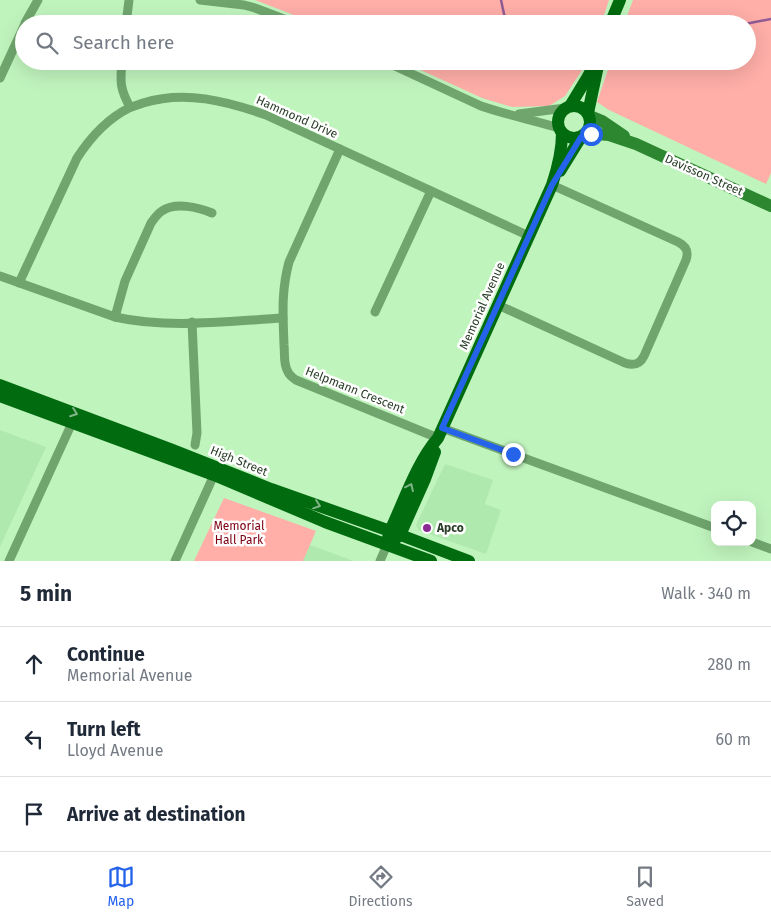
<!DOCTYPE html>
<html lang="en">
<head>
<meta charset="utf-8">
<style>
  :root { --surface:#fff; --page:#f6f6f7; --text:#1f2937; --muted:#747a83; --line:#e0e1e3; --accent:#2563eb }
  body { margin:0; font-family:"Fira Sans",sans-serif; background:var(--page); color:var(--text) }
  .controls { position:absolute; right:15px; bottom:15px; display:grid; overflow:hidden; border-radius:10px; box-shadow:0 5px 20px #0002 }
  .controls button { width:45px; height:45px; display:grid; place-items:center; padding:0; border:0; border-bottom:1px solid var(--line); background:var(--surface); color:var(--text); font:25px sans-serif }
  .stop { position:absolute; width:15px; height:15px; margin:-11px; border:4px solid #2563eb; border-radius:50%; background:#fff }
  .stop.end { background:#2563eb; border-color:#fff; box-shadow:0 1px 5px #0008 }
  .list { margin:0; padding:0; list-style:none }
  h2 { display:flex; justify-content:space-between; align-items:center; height:65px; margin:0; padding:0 20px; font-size:21px }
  h2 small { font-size:16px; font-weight:400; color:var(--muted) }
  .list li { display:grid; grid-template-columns:32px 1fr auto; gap:15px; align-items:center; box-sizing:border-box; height:75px; padding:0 20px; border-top:1px solid var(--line) }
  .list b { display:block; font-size:19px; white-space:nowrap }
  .list p { margin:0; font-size:16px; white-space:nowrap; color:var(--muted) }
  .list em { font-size:16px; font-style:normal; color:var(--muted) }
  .icon { flex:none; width:28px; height:28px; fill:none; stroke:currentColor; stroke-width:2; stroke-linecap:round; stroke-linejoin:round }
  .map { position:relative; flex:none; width:771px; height:561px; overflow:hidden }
  .search { position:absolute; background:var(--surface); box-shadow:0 5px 20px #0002; left:15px; right:15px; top:15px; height:55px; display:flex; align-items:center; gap:12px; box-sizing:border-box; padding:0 18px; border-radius:28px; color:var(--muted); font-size:19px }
  .sheet { height:290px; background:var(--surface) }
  nav { display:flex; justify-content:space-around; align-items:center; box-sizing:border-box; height:70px; border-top:1px solid var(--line); background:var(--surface); font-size:14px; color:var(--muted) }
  nav a { display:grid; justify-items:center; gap:2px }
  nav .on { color:var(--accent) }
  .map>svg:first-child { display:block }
</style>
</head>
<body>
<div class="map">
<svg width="771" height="561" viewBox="0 0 771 561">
  <rect width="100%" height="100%" fill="#c0f4bd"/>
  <g fill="#b0e9ae">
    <polygon points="0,430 46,447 0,547"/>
    <polygon points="445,464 493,480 485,504 501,510 486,554 418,530 416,525"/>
    <polygon points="310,545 354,561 303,561"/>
  </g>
  <g fill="#ffaea8">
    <polygon points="255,0 609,0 601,24 317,24"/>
    <polygon points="633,0 771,0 771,173 766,184 609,110 597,102 611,61 747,61 747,24 624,24"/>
    <polygon points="401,61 588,61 565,96 549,106 512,107 482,98"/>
    <polygon points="224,498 316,531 303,561 194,561"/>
  </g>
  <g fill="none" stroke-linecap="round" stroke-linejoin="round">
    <g stroke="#905b96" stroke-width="2.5">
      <polyline points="501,0 504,14 509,24"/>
      <path d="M638,24C652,20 667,20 681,24"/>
      <polyline points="745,24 771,19"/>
    </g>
    <g stroke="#70a66e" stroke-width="9">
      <polyline points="200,0 244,5 255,8 297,24"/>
      <polyline points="25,23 38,0"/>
      <polyline points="126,24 129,0"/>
      <path d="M122,61C120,82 120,89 130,107"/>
      <path d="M384,61L481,106C507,115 533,120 559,128"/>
      <polyline points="0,78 24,26"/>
      <polyline points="519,114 565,108"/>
      <path d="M340,149L289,262C281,292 283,315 284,345C285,354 283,364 288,372C290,376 293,378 296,380L438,438"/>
      <path d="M0,276L115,317C168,329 229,321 283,318"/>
      <path d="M19,283L77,158C90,138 107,119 129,108C133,106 138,105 143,103C185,90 226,101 266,115L529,236"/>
      <path d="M498,305L625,363C634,366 640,364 644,356L686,260C689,251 686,246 678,242L552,185"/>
      <polyline points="375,312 431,191"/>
      <path d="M115,317L125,281L151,223C154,219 157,214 162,211C175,202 198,207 212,213"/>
      <polyline points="192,322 197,433 195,445"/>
      <polyline points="442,428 715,528"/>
      <polyline points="752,542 771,549"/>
      <polyline points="9,561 72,423"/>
      <polyline points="175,561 214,475"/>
      <polyline points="380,561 387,545"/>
    </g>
    <g stroke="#2d8630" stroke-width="12">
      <polyline points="590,116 602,121 624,136"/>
      <polyline points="584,135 596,134 609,135 636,144 771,206"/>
    </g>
    <g stroke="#016b0f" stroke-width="12">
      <polyline points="610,24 620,0"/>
      <circle cx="574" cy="122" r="16"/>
      <polyline points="570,106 587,78 593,67"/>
      <polyline points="588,113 599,61"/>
      <polyline points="560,171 581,137"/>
      <polyline points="0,385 173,450 271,489 390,531 469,561"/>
      <polyline points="0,396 214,475 325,522 431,561"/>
      <path d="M388,538L390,531C404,501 417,462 438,438L552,185C558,167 562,151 562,133"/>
      <polyline points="395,539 400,535 425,479 435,452"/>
    </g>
  </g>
  <defs><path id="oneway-chevron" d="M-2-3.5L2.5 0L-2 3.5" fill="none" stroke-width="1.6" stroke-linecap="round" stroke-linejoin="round" transform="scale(1.25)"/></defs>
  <g stroke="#80b587">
    <use href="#oneway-chevron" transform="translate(74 413) rotate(20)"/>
    <use href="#oneway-chevron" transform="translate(410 487) rotate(-65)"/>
    <use href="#oneway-chevron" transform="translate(317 505) rotate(19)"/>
  </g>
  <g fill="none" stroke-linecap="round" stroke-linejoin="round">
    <polyline stroke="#2563eb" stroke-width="6" points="513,454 442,428 552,185 581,137 591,134"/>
  </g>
  <circle fill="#8a2b94" stroke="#fff" stroke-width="2" cx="427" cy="528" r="5"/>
  <g text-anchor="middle" stroke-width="5" stroke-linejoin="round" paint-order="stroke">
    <g font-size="12" fill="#293d28" stroke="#fff">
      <text transform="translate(297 117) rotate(24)" y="4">Hammond Drive</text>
      <text transform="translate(704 175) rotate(24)" y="4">Davisson Street</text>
      <text transform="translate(482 306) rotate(-66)" y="4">Memorial Avenue</text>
      <text transform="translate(355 390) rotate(22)" y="4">Helpmann Crescent</text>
      <text transform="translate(239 461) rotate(22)" y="4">High Street</text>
    </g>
    <g font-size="12" fill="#7e0013" stroke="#fff">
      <text x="239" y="530">Memorial<tspan x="239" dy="14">Hall Park</tspan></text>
    </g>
    <g font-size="12" font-weight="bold" fill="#293d28" stroke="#fff" text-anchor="start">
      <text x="437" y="532">Apco</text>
    </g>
  </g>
</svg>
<div class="controls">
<button><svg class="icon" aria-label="locate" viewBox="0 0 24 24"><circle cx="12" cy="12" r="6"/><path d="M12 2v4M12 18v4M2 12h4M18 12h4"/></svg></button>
</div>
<div class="stop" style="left:591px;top:134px"></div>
<div class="stop end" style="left:513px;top:454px"></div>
<div class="search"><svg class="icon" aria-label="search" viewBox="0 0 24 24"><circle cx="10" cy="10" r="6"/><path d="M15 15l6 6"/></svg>Search here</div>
</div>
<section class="sheet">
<h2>5 min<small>Walk · 340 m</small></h2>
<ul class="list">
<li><svg class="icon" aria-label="ahead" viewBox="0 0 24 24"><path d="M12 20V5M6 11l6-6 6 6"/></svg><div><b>Continue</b><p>Memorial Avenue</p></div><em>280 m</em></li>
<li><svg class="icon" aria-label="left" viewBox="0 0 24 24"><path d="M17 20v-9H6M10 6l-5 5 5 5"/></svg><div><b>Turn left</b><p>Lloyd Avenue</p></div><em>60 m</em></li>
<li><svg class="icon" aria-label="arrive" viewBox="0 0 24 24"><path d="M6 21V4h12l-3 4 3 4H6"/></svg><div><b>Arrive at destination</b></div></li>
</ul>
</section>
<nav>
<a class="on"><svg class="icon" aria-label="map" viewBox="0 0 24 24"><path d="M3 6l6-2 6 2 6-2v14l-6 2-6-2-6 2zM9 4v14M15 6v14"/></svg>Map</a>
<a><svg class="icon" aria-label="directions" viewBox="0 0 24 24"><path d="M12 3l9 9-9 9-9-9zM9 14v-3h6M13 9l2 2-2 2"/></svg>Directions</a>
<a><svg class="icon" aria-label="saved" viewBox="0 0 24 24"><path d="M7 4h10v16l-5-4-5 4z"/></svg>Saved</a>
</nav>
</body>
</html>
